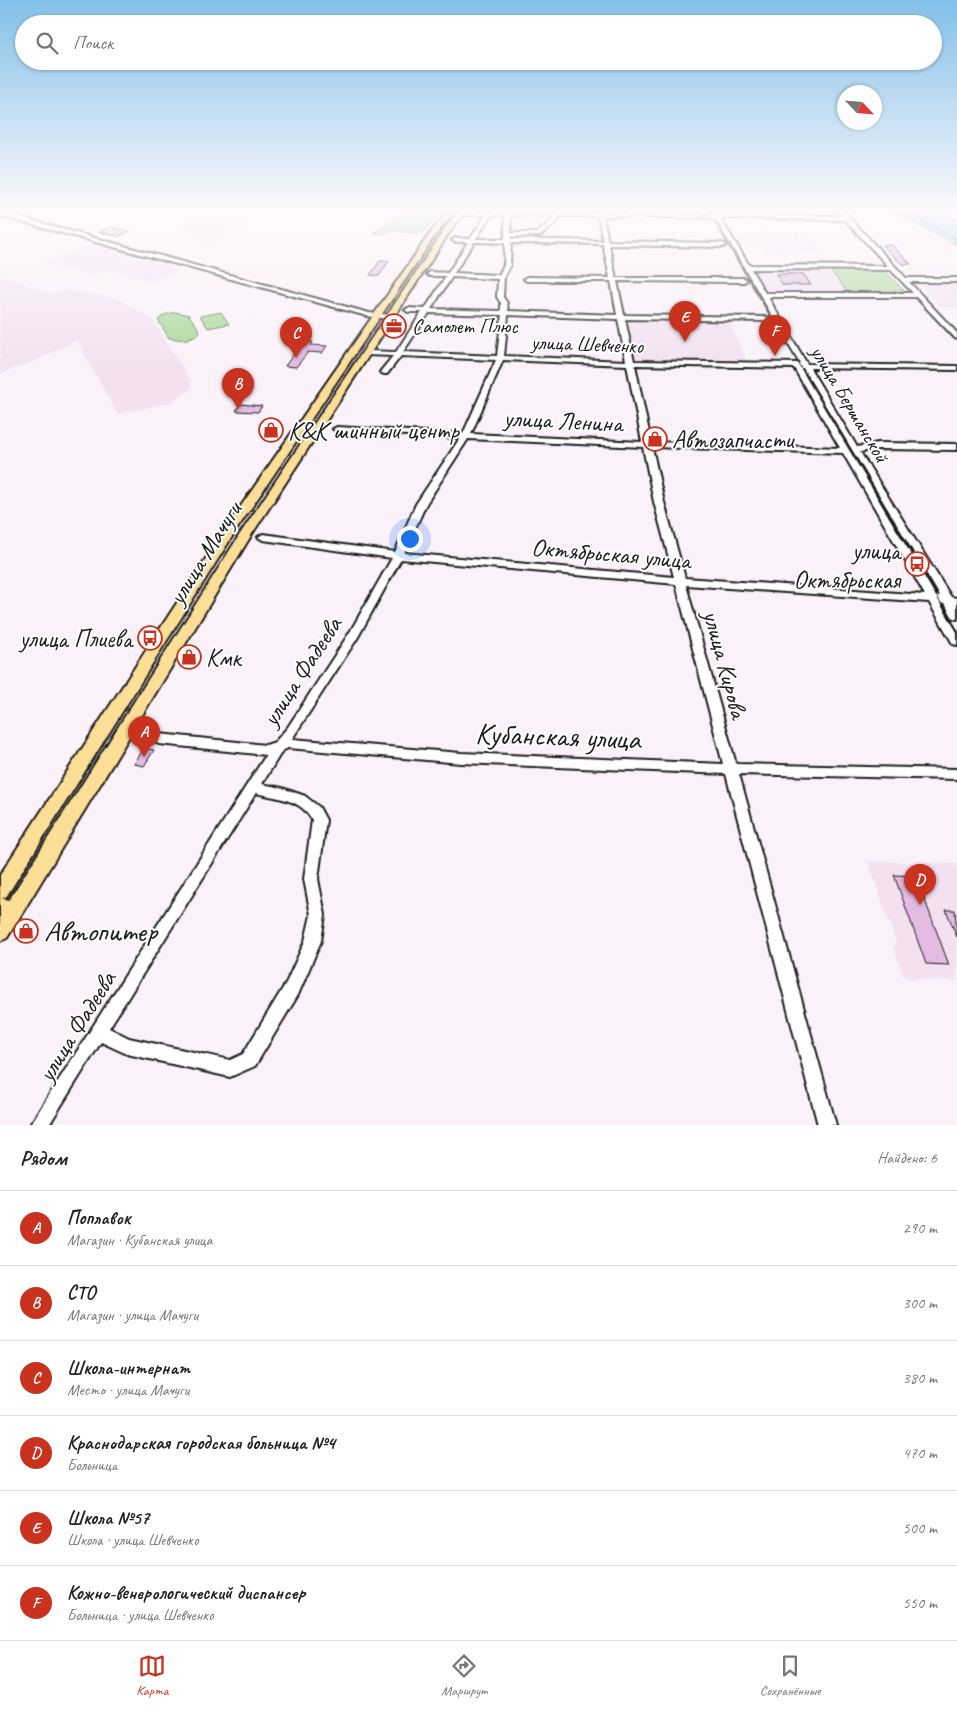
<!DOCTYPE html>
<html lang="ru">
<head>
<meta charset="utf-8">
<style>
  :root { --surface:#fff; --page:#f2f2f2; --text:#222; --muted:#767676; --line:#e0e0e0; --accent:#c8321e }
  body { margin:0; font-family:Caveat,sans-serif; background:var(--page); color:var(--text) }
  .compass { position:absolute; left:837px; top:85px; width:45px; height:45px; border-radius:50%; background:var(--surface); box-shadow:0 1px 4px #0004; rotate:116deg }
  .you { position:absolute; left:409px; top:538px; width:18px; height:18px; margin:-12px; border:4px solid #fff; border-radius:50%; background:#1a73e8; box-shadow:0 0 0 8px #1a73e833 }
  .badge { display:grid; place-items:center; width:32px; height:32px; border-radius:50%; background:var(--accent); color:#fff; font-size:16px; font-weight:700 }
  .pin { position:absolute; translate:-50% -41px; filter:drop-shadow(0 1px 2px #0008) }
  .pin::after { content:''; position:absolute; top:26px; width:18px; height:15px; background:inherit; clip-path:polygon(0 0,100% 0,50% 100%) }
  .list { margin:0; padding:0; list-style:none }
  h2 { display:flex; justify-content:space-between; align-items:center; height:65px; margin:0; padding:0 20px; font-size:21px }
  h2 small { font-size:16px; font-weight:400; color:var(--muted) }
  .list li { display:grid; grid-template-columns:32px 1fr auto; gap:15px; align-items:center; box-sizing:border-box; height:75px; padding:0 20px; border-top:1px solid var(--line) }
  .list b { display:block; font-size:19px; white-space:nowrap }
  .list p { margin:0; font-size:16px; white-space:nowrap; color:var(--muted) }
  .list em { font-size:16px; font-style:normal; color:var(--muted) }
  .icon { flex:none; width:28px; height:28px; fill:none; stroke:currentColor; stroke-width:2; stroke-linecap:round; stroke-linejoin:round }
  .map { position:relative; flex:none; width:957px; height:1125px; overflow:hidden }
  .search { position:absolute; background:var(--surface); box-shadow:0 1px 4px #0004; left:15px; right:15px; top:15px; height:55px; display:flex; align-items:center; gap:12px; box-sizing:border-box; padding:0 18px; border-radius:28px; color:var(--muted); font-size:19px }
  .sheet { height:515px; background:var(--surface) }
  nav { display:flex; justify-content:space-around; align-items:center; box-sizing:border-box; height:70px; border-top:1px solid var(--line); background:var(--surface); font-size:14px; color:var(--muted) }
  nav a { display:grid; justify-items:center; gap:2px }
  nav .on { color:var(--accent) }
  .map>svg:first-child { display:block }
</style>
</head>
<body>
<div class="map">
<svg width="957" height="1125" viewBox="0 0 957 1125">
  <rect width="100%" height="100%" fill="#faf1f9"/>
  <filter id="ink" filterUnits="userSpaceOnUse"><feTurbulence type="fractalNoise" baseFrequency=".02" numOctaves="2"/><feDisplacementMap in="SourceGraphic" scale="10" xChannelSelector="R" yChannelSelector="G"/><feConvolveMatrix kernelMatrix="1 2 1 2 8 2 1 2 1" color-interpolation-filters="sRGB"/></filter>
  <g filter="url(#ink)">
    <g fill="#f3e1f2">
      <polygon points="211,210 240,210 253,222 206,244 183,223"/>
      <polygon points="755,233 787,233 793,241 769,241 770,244 740,245 734,236 756,236"/>
      <polygon points="793,233 807,233 822,252 765,251 763,248 803,248"/>
      <polygon points="94,244 141,257 91,277 42,263"/>
      <polygon points="141,258 170,266 169,267 178,270 151,282 111,270"/>
      <polygon points="752,268 828,269 848,294 768,294"/>
      <polygon points="0,275 52,294 65,290 117,298 151,317 191,381 191,389 171,402 117,414 77,340 32,362 7,371 0,375"/>
      <polygon points="918,283 957,283 957,307 941,307"/>
      <polygon points="626,319 729,321 748,365 636,363"/>
      <polygon points="868,861 957,864 957,981 909,979 903,975 893,945 897,945"/>
    </g>
    <g fill="#a9d898" stroke="#627a5a">
      <polygon points="408,210 446,210 432,222 423,233 390,231 382,234 373,233"/>
      <polygon points="829,269 883,269 907,294 849,294"/>
      <polygon points="175,312 189,315 200,331 199,334 185,340 169,338 158,320 164,315"/>
      <polygon points="221,312 229,324 208,328 200,316"/>
    </g>
    <polygon fill="#89d3ea" stroke="#5d8a98" points="888,210 936,210 957,219 957,245"/>
    <g fill="none" stroke-linecap="round" stroke-linejoin="round">
      <polyline stroke="#48656e" stroke-width="1" points="900,210 957,239"/>
    </g>
    <g fill="#e4bbe2" stroke="#1c1c1c">
      <polygon points="110,227 130,231 119,236 99,232"/>
      <polygon points="882,245 892,245 911,264 902,264"/>
      <polygon points="380,261 389,261 379,276 370,275"/>
      <polygon points="776,274 803,274 811,285 783,285"/>
      <polygon points="303,341 313,342 311,345 327,346 322,353 308,352 296,367 285,366"/>
      <polygon points="240,404 262,406 258,412 236,411"/>
      <polygon points="144,748 154,750 144,766 134,764"/>
      <polygon points="894,875 916,876 949,965 926,964"/>
      <polygon points="946,910 955,910 957,937"/>
    </g>
    <g fill="none" stroke-linecap="round" stroke-linejoin="round">
      <g stroke="#1c1c1c" stroke-width="4">
        <g id="minor">
          <path d="M505,210H511V212L597,213V210H602V213L713,215L711,210H716L718,215L842,216L837,210H842L906,278H957V282H909L957,333V339L955,338L916,297H768L807,364L957,366V370L810,368L857,447L878,443L957,444V450L878,449L860,452L951,597L957,598V619L953,618L945,604L940,603L957,632V645L953,644L929,602L686,585L736,764L957,769V779L739,774L836,1125H818L726,774L461,763L288,748L282,751L262,784L282,788L305,796L319,807L326,820L318,879L325,915L321,941L298,995L255,1066L230,1077L127,1054L101,1042L49,1125H30L266,755L159,744L155,742L153,739L155,736L159,734L266,745L275,742L288,727L350,632L392,558L263,540L258,537L263,534L395,552L416,504L460,438L337,431L333,429L337,427L463,434L496,360L401,356L387,374H384L380,372L393,356L367,355L363,353L367,351L396,352L422,312H408L405,310L408,308L425,309L446,276H430L427,274L430,272L448,273L468,242H455L452,240L455,238L470,239L486,215H460L458,212H505ZM491,215H505V239H476ZM511,215L554,216L553,219L537,233H511ZM559,216H598L603,241L511,239V237L540,236L558,221ZM603,216L715,218L800,363L634,361L625,319L767,321L770,319L767,317L624,315L617,281L744,282L747,280L744,278H616L609,245L723,247L726,245L723,243L608,241ZM720,218L845,220L888,266L749,265ZM474,242L505,243L504,265L499,275L454,273ZM511,243L603,244L610,278L527,277L524,279L527,281H611L617,315L508,311L507,303L503,297L504,277L510,265ZM751,269L891,270L913,293H765ZM452,277L498,279L497,297L501,303V311L431,309ZM429,313L502,315L497,356L403,352ZM508,315L618,319L626,361L504,356ZM503,360L627,365L642,442L471,434ZM635,365L794,368L840,448L651,442ZM801,368H803L940,596H936ZM468,439L643,447L654,502L674,577L404,553L426,504ZM652,447L843,453L925,595L685,578L664,502ZM401,559L676,584L723,764L461,753L292,739L358,637ZM256,793C276,798 302,799 312,820L304,879L311,915L305,941L286,983L243,1054L230,1060L129,1038L109,1028Z"/>
          <polygon points="0,212 369,313 390,315 393,317 390,319 367,316 0,216"/>
        </g>
      </g>
      <g stroke="#1c1c1c" stroke-width="4">
        <polygon id="major" points="448,210 455,210 434,237 235,532 6,897 2,898 9,900 240,534 447,226 460,210 467,210 453,227 252,534 7,938 0,941 0,875 223,532 429,235"/>
      </g>
      <use href="#minor" fill="#fff" fill-rule="evenodd"/>
      <use href="#major" fill="#fcde96" fill-rule="evenodd"/>
      <polyline stroke="#1c1c1c" stroke-width="1" points="707,210 957,631"/>
    </g>
  </g>
  <linearGradient id="sky" x2="0" y2="1"><stop stop-color="#82c0e9"/><stop offset="0.57" stop-color="#fdf9fc"/><stop offset="1" stop-color="#fdf9fc" stop-opacity="0"/></linearGradient>
  <rect width="957" height="368" fill="url(#sky)"/>
  <defs>
    <g id="office-ring" transform="scale(1.25)"><circle r="9.5" fill="#fff" stroke="#c8321e" stroke-width="1.5"/><path d="M-6-3h4V-5.5h4V-3h4V5H-6ZM-1-4.5V-3h2v-1.5ZM-6 0V1H6V0Z" fill="#c8321e"/></g>
    <g id="shop-ring" transform="scale(1.25)"><circle r="9.5" fill="#fff" stroke="#c8321e" stroke-width="1.5"/><path d="M-5-2.5h2.3a2.7 3.5 0 0 1 5.4 0H5L5.5 6h-11ZM-1.5-2.5h3a1.5 2.3 0 0 0-3 0Z" fill="#c8321e"/></g>
    <g id="bus-ring" transform="scale(1.25)"><circle r="9.5" fill="#fff" stroke="#c8321e" stroke-width="1.5"/><path d="M-5-6H5V4H4V6H2V4H-2V6H-4V4H-5ZM-3.5-4V0h7V-4ZM-3.5 1.2v1.5H-2V1.2ZM2 1.2v1.5H3.5V1.2Z" fill="#c8321e"/></g>
  </defs>
  <g fill-rule="evenodd">
    <use href="#office-ring" x="394" y="326"/>
    <use href="#shop-ring" x="271" y="430"/>
    <use href="#shop-ring" x="655" y="439"/>
    <use href="#bus-ring" x="917" y="564"/>
    <use href="#bus-ring" x="150" y="638"/>
    <use href="#shop-ring" x="189" y="657"/>
    <use href="#shop-ring" x="26" y="931"/>
  </g>
  <g text-anchor="middle" stroke-width="4" stroke-linejoin="round" paint-order="stroke">
    <g font-size="21" fill="#1c1c1c" stroke="#fff" text-anchor="start">
      <text x="412" y="333">Самолет Плюс</text>
    </g>
    <g font-size="21" fill="#1c1c1c" stroke="#fff">
      <text transform="translate(587 344) rotate(2)" y="7">улица Шевченко</text>
      <text transform="translate(850 404) rotate(59)" y="7">улица Бершанской</text>
    </g>
    <g font-size="25" fill="#1c1c1c" stroke="#fff">
      <text transform="translate(563 420) rotate(3)" y="9">улица Ленина</text>
      <text transform="translate(204 553) rotate(-58)" y="9">улица Мачуги</text>
      <text transform="translate(611 553) rotate(5)" y="9">Октябрьская улица</text>
      <text transform="translate(726 664) rotate(75)" y="9">улица Кирова</text>
      <text transform="translate(301 671) rotate(-57)" y="9">улица Фадеева</text>
      <text transform="translate(76 1026) rotate(-58)" y="9">улица Фадеева</text>
    </g>
    <g font-size="25" fill="#1c1c1c" stroke="#fff" text-anchor="start">
      <text x="288" y="439">K&amp;K шинный центр</text>
      <text x="672" y="448">Автозапчасти</text>
      <text x="900" y="559" text-anchor="end">улица<tspan x="900" dy="29">Октябрьская</tspan></text>
      <text x="132" y="647" text-anchor="end">улица Плиева</text>
      <text x="206" y="666">Кмк</text>
    </g>
    <g font-size="30" fill="#1c1c1c" stroke="#fff">
      <text transform="translate(558 736) rotate(2)" y="10">Кубанская улица</text>
    </g>
    <g font-size="30" fill="#1c1c1c" stroke="#fff" text-anchor="start">
      <text x="44" y="941">Автопитер</text>
    </g>
  </g>
</svg>
<svg class="compass" viewBox="-18 -18 36 36"><path d="M0-13l5 13h-10z" fill="#e53935"/><path d="M0 13l5-13h-10z" fill="#767676"/></svg>
<div class="you"></div>
<div class="pin badge" style="left:144px;top:757px">A</div>
<div class="pin badge" style="left:238px;top:409px">B</div>
<div class="pin badge" style="left:296px;top:358px">C</div>
<div class="pin badge" style="left:920px;top:905px">D</div>
<div class="pin badge" style="left:685px;top:342px">E</div>
<div class="pin badge" style="left:775px;top:356px">F</div>
<div class="search"><svg class="icon" aria-label="search" viewBox="0 0 24 24"><circle cx="10" cy="10" r="6"/><path d="M15 15l6 6"/></svg>Поиск</div>
</div>
<section class="sheet">
<h2>Рядом<small>Найдено: 6</small></h2>
<ul class="list">
<li><span class="badge">A</span><div><b>Поплавок</b><p>Магазин · Кубанская улица</p></div><em>290 m</em></li>
<li><span class="badge">B</span><div><b>СТО</b><p>Магазин · улица Мачуги</p></div><em>300 m</em></li>
<li><span class="badge">C</span><div><b>Школа-интернат</b><p>Место · улица Мачуги</p></div><em>380 m</em></li>
<li><span class="badge">D</span><div><b>Краснодарская городская больница №4</b><p>Больница</p></div><em>470 m</em></li>
<li><span class="badge">E</span><div><b>Школа №57</b><p>Школа · улица Шевченко</p></div><em>500 m</em></li>
<li><span class="badge">F</span><div><b>Кожно-венерологический диспансер</b><p>Больница · улица Шевченко</p></div><em>550 m</em></li>
</ul>
</section>
<nav>
<a class="on"><svg class="icon" aria-label="map" viewBox="0 0 24 24"><path d="M3 6l6-2 6 2 6-2v14l-6 2-6-2-6 2zM9 4v14M15 6v14"/></svg>Карта</a>
<a><svg class="icon" aria-label="directions" viewBox="0 0 24 24"><path d="M12 3l9 9-9 9-9-9zM9 14v-3h6M13 9l2 2-2 2"/></svg>Маршрут</a>
<a><svg class="icon" aria-label="saved" viewBox="0 0 24 24"><path d="M7 4h10v16l-5-4-5 4z"/></svg>Сохранённые</a>
</nav>
</body>
</html>
